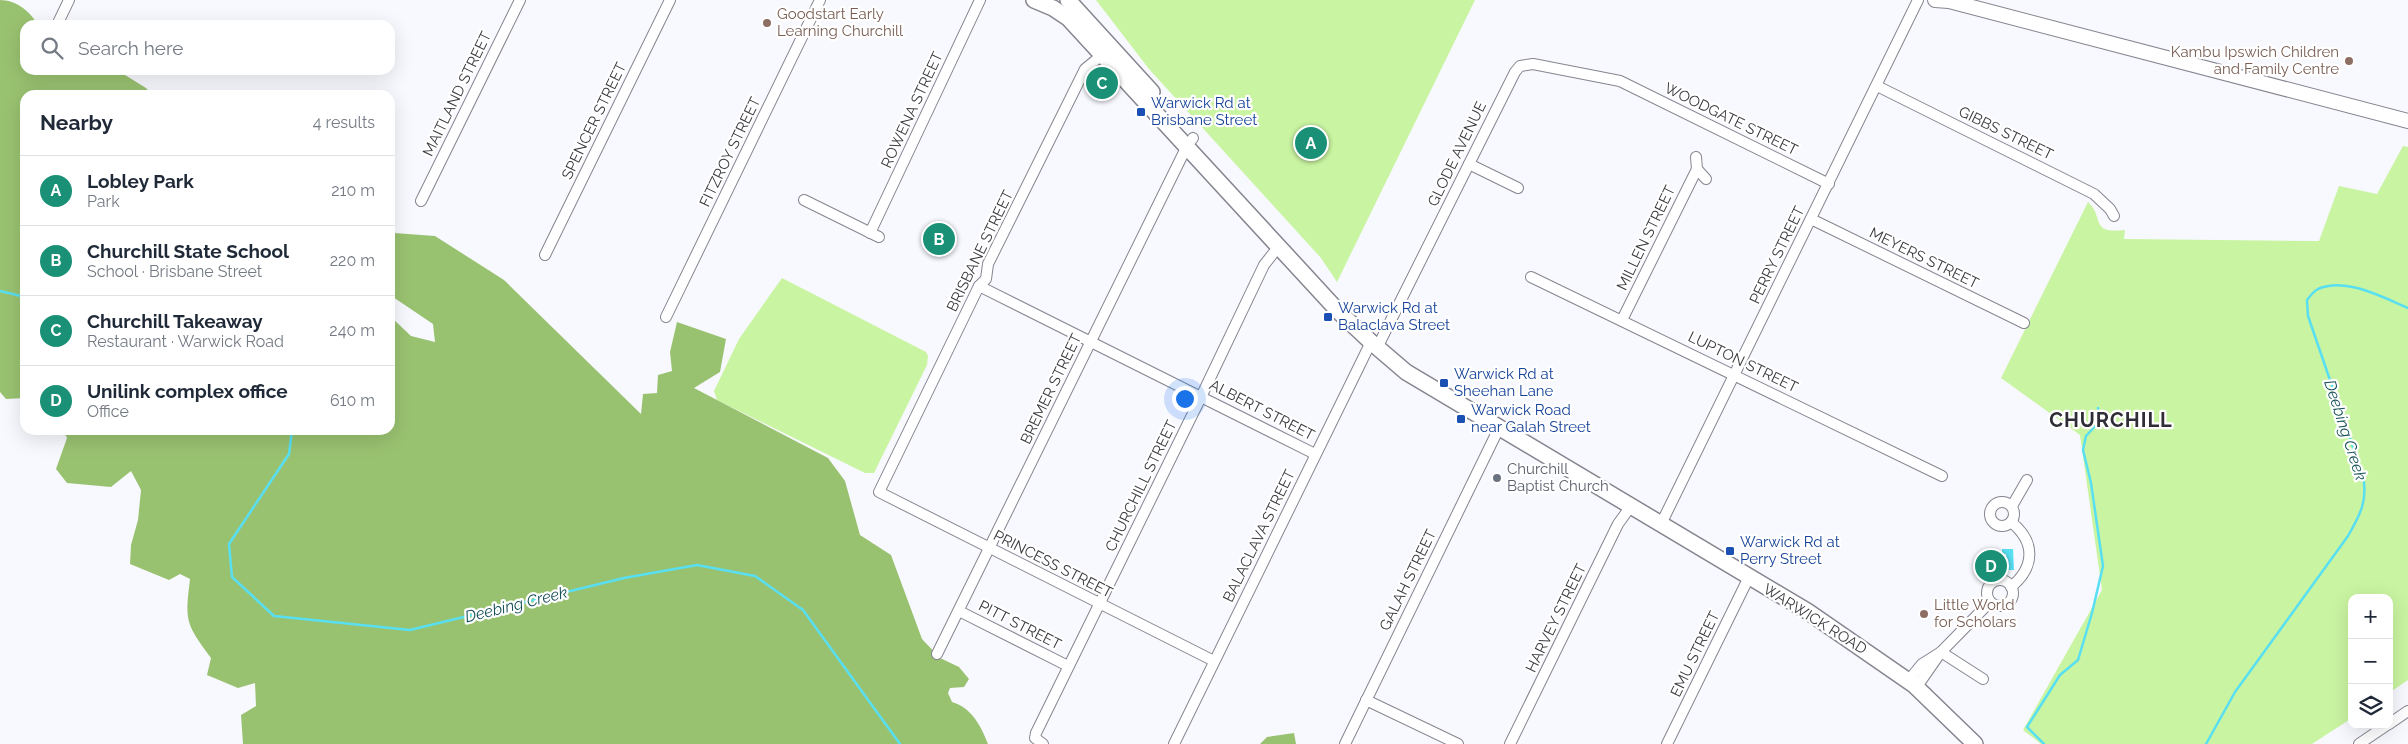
<!DOCTYPE html>
<html lang="en">
<head>
<meta charset="utf-8">
<style>
  :root { --surface:#fff; --page:#f6f6f7; --text:#1f2937; --muted:#747a83; --line:#e0e1e3; --accent:#1a9176 }
  body { margin:0; font-family:Raleway,sans-serif; background:var(--page); color:var(--text) }
  .controls { position:absolute; right:15px; bottom:15px; display:grid; overflow:hidden; border-radius:10px; box-shadow:0 5px 20px #0002 }
  .controls button { width:45px; height:45px; display:grid; place-items:center; padding:0; border:0; border-bottom:1px solid var(--line); background:var(--surface); color:var(--text); font:25px sans-serif }
  .you { position:absolute; left:1184px; top:398px; width:18px; height:18px; margin:-12px; border:4px solid #fff; border-radius:50%; background:#1a73e8; box-shadow:0 0 0 8px #1a73e833 }
  .badge { display:grid; place-items:center; width:32px; height:32px; border-radius:50%; background:var(--accent); color:#fff; font-size:16px; font-weight:700 }
  .pin { position:absolute; translate:-50% -50%; border:2px solid #fff; box-shadow:0 1px 5px #0006 }
  .list { margin:0; padding:0; list-style:none }
  h2 { display:flex; justify-content:space-between; align-items:center; height:65px; margin:0; padding:0 20px; font-size:21px }
  h2 small { font-size:16px; font-weight:400; color:var(--muted) }
  .list li { display:grid; grid-template-columns:32px 1fr auto; gap:15px; align-items:center; box-sizing:border-box; height:70px; padding:0 20px; border-top:1px solid var(--line) }
  .list b { display:block; font-size:19px; white-space:nowrap }
  .list p { margin:0; font-size:16px; white-space:nowrap; color:var(--muted) }
  .list em { font-size:16px; font-style:normal; color:var(--muted) }
  .icon { flex:none; width:28px; height:28px; fill:none; stroke:currentColor; stroke-width:2; stroke-linecap:round; stroke-linejoin:round }
  .map { position:relative; flex:none; width:2408px; height:744px; overflow:hidden }
  .search { position:absolute; background:var(--surface); box-shadow:0 5px 20px #0002; left:20px; top:20px; width:375px; height:55px; display:flex; align-items:center; gap:12px; box-sizing:border-box; padding:0 18px; border-radius:15px; color:var(--muted); font-size:19px }
  .panel { position:absolute; background:var(--surface); box-shadow:0 5px 20px #0002; left:20px; top:90px; width:375px; height:345px; border-radius:15px }
  .map>svg:first-child { display:block }
</style>
</head>
<body>
<div class="map">
<svg width="2408" height="744" viewBox="0 0 2408 744">
  <rect width="100%" height="100%" fill="#f8f8ff"/>
  <g fill="#c9f4a1">
    <polygon points="1096,0 1475,0 1337,282 1321,258 1149,69"/>
    <path d="M2403,146L2408,147V680L2389,693V598H2352V718L2312,744H2041L2023,730L2102,590L2080,435L2001,378L2088,202C2105,218 2089,234 2125,230L2124,239L2319,241L2339,186L2377,194Z"/>
    <polygon points="782,278 926,352 928,356 927,365 874,473 865,473 717,400 714,391 739,339"/>
  </g>
  <g fill="#99c270">
    <path d="M0,0C16,0 30,11 38,25H25V70H74L76,72L81,70H117L146,88L152,95H25V398L6,399L0,392Z"/>
    <path d="M394,233L435,236L504,280L641,414L643,394L657,393L658,375L672,371L670,352L677,322L726,339L720,372L694,388L828,458L845,481L860,535L891,555L922,639L940,658L959,667L969,679L964,687L950,688L948,693L952,702C972,708 981,726 988,744H243L241,715L256,706L255,683L238,688L207,675L211,658C185,623 185,621 190,579L180,574L169,580L130,564L131,545L138,520L141,490L131,471L111,487L67,483L56,469L67,438L63,430H390V316L411,336L435,342L433,324L390,295V236Z"/>
    <polygon points="1294,733 1296,744 1260,744 1267,737"/>
  </g>
  <polygon fill="#58dff2" points="2002,549 2013,549 2014,570 2006,570 2006,554 2002,554"/>
  <g fill="none" stroke-linecap="round" stroke-linejoin="round">
    <g stroke="#58dff2" stroke-width="2.5">
      <polyline points="0,291 25,297"/>
      <polyline points="292,430 289,454 229,544 232,577 274,616 410,630 624,578 697,565 755,576 803,610 900,744"/>
      <polyline points="2044,744 2027,727 2060,675 2078,660 2092,613 2103,566 2091,483 2083,450 2086,436 2100,421 2098,408"/>
      <path d="M2206,744L2235,692L2348,536C2360,515 2368,501 2363,476L2308,316L2307,300C2310,296 2314,291 2318,289C2346,277 2382,297 2408,308"/>
    </g>
    <g stroke="#868590" stroke-width="12">
      <g id="street">
        <polyline points="57,25 69,0"/>
        <polyline points="1102,55 1085,69 988,264 986,279 979,286 879,492 1214,661"/>
        <polyline points="1877,86 2094,194 2110,209 2114,216"/>
        <polyline points="1696,157 1697,169 1706,179"/>
        <polyline points="1469,164 1518,188"/>
        <polyline points="804,200 879,237"/>
        <polyline points="421,201 520,0"/>
        <polyline points="1811,219 2024,323"/>
        <polyline points="870,233 980,0"/>
        <polyline points="545,255 670,0"/>
        <polyline points="1531,277 1942,476"/>
        <polyline points="979,286 1315,454"/>
        <polyline points="666,317 820,0"/>
        <polyline points="1622,320 1697,169"/>
        <polyline points="1377,348 1515,72 1520,66 1533,64 1620,81 1829,184"/>
        <circle cx="2002" cy="514" r="12"/>
        <polyline points="2012,506 2027,480"/>
        <path d="M2011,522C2036,542 2035,567 2011,587"/>
        <polyline points="1661,524 1918,0"/>
        <circle cx="2000" cy="593" r="13"/>
        <polyline points="959,611 1068,666"/>
        <polyline points="1941,652 1983,679"/>
        <polyline points="937,654 1187,146 1193,138"/>
        <polyline points="1908,681 1922,664 1941,652"/>
        <polyline points="1916,688 1941,652 1990,602"/>
        <polyline points="1366,700 1458,744"/>
        <polyline points="2389,724 2408,711"/>
        <polyline points="1043,744 1035,738 1036,733 1201,397 1264,265 1279,246"/>
        <polyline points="1174,744 1371,342"/>
        <polyline points="1345,744 1499,428"/>
        <polyline points="1510,744 1618,524 1631,506"/>
        <polyline points="1667,744 1749,577"/>
        <polyline points="2359,744 2387,725"/>
      </g>
    </g>
    <g stroke="#868590" stroke-width="16">
      <polyline id="secondary" points="1935,0 1949,1 2408,121"/>
    </g>
    <g stroke="#868590" stroke-width="18">
      <g id="primary">
        <polyline points="1034,0 1053,8 1068,18 1338,311 1371,342 1406,372 1807,611 1914,685 1975,744"/>
        <polyline points="1068,0 1152,92"/>
      </g>
    </g>
    <use href="#street" stroke="#fff" stroke-width="10"/>
    <use href="#secondary" stroke="#fff" stroke-width="14"/>
    <use href="#primary" stroke="#fff" stroke-width="15"/>
  </g>
  <g fill="#8d6e63" stroke="#fff" stroke-width="2">
    <circle cx="767" cy="23" r="5"/>
    <circle cx="2349" cy="61" r="5"/>
    <circle cx="1924" cy="614" r="5"/>
  </g>
  <g fill="#1a4fb4" stroke="#fff" stroke-width="2">
    <rect x="1136" y="107" width="10" height="10" rx="2.5"/>
    <rect x="1323" y="312" width="10" height="10" rx="2.5"/>
    <rect x="1439" y="378" width="10" height="10" rx="2.5"/>
    <rect x="1456" y="414" width="10" height="10" rx="2.5"/>
    <rect x="1725" y="546" width="10" height="10" rx="2.5"/>
  </g>
  <circle fill="#6b7280" stroke="#fff" stroke-width="2" cx="1497" cy="478" r="5"/>
  <g text-anchor="middle" stroke-width="4.5" stroke-linejoin="round" paint-order="stroke">
    <g font-size="15" fill="#785e54" stroke="#fff" text-anchor="start">
      <text x="777" y="19">Goodstart Early<tspan x="777" dy="17">Learning Churchill</tspan></text>
      <text x="2339" y="57" text-anchor="end">Kambu Ipswich Children<tspan x="2339" dy="17">and Family Centre</tspan></text>
      <text x="1934" y="610">Little World<tspan x="1934" dy="17">for Scholars</tspan></text>
    </g>
    <g font-size="15" fill="#3b3a3f" stroke="#fff">
      <text transform="translate(457 94) rotate(-64)" y="5">MAITLAND STREET</text>
      <text transform="translate(912 110) rotate(-65)" y="5">ROWENA STREET</text>
      <text transform="translate(1731 119) rotate(26)" y="5">WOODGATE STREET</text>
      <text transform="translate(594 121) rotate(-64)" y="5">SPENCER STREET</text>
      <text transform="translate(2006 133) rotate(26)" y="5">GIBBS STREET</text>
      <text transform="translate(730 152) rotate(-64)" y="5">FITZROY STREET</text>
      <text transform="translate(1457 154) rotate(-64)" y="5">GLODE AVENUE</text>
      <text transform="translate(1646 238) rotate(-64)" y="5">MILLEN STREET</text>
      <text transform="translate(980 251) rotate(-64)" y="5">BRISBANE STREET</text>
      <text transform="translate(1777 255) rotate(-64)" y="5">PERRY STREET</text>
      <text transform="translate(1924 258) rotate(26)" y="5">MEYERS STREET</text>
      <text transform="translate(1743 362) rotate(26)" y="5">LUPTON STREET</text>
      <text transform="translate(1051 389) rotate(-64)" y="5">BREMER STREET</text>
      <text transform="translate(1262 410) rotate(27)" y="5">ALBERT STREET</text>
      <text transform="translate(1141 486) rotate(-64)" y="5">CHURCHILL STREET</text>
      <text transform="translate(1259 536) rotate(-64)" y="5">BALACLAVA STREET</text>
      <text transform="translate(1053 564) rotate(27)" y="5">PRINCESS STREET</text>
      <text transform="translate(1408 580) rotate(-64)" y="5">GALAH STREET</text>
      <text transform="translate(1556 618) rotate(-64)" y="5">HARVEY STREET</text>
      <text transform="translate(1815 619) rotate(32)" y="5">WARWICK ROAD</text>
      <text transform="translate(1020 625) rotate(27)" y="5">PITT STREET</text>
      <text transform="translate(1695 654) rotate(-64)" y="5">EMU STREET</text>
    </g>
    <g font-size="15" fill="#164399" stroke="#fff" text-anchor="start">
      <text x="1151" y="108">Warwick Rd at<tspan x="1151" dy="17">Brisbane Street</tspan></text>
      <text x="1338" y="313">Warwick Rd at<tspan x="1338" dy="17">Balaclava Street</tspan></text>
      <text x="1454" y="379">Warwick Rd at<tspan x="1454" dy="17">Sheehan Lane</tspan></text>
      <text x="1471" y="415">Warwick Road<tspan x="1471" dy="17">near Galah Street</tspan></text>
      <text x="1740" y="547">Warwick Rd at<tspan x="1740" dy="17">Perry Street</tspan></text>
    </g>
    <g font-size="15" fill="#5b616d" stroke="#fff" text-anchor="start">
      <text x="1507" y="474">Churchill<tspan x="1507" dy="17">Baptist Church</tspan></text>
    </g>
    <g font-size="16" font-style="italic" fill="#165058" stroke="#fff">
      <text transform="translate(2346 430) rotate(72)" y="6">Deebing Creek</text>
      <text transform="translate(516 604) rotate(-14)" y="6">Deebing Creek</text>
    </g>
    <g font-size="20" font-weight="bold" letter-spacing="1" fill="#2f2e36" stroke="#fff">
      <text x="2111" y="427">CHURCHILL</text>
    </g>
  </g>
</svg>
<div class="controls">
<button>+</button>
<button>−</button>
<button><svg class="icon" aria-label="layers" viewBox="0 0 24 24"><path d="M12 4l9 5-9 5-9-5zM3 14l9 5 9-5"/></svg></button>
</div>
<div class="you"></div>
<div class="pin badge" style="left:1311px;top:143px">A</div>
<div class="pin badge" style="left:939px;top:239px">B</div>
<div class="pin badge" style="left:1102px;top:83px">C</div>
<div class="pin badge" style="left:1991px;top:566px">D</div>
<div class="search"><svg class="icon" aria-label="search" viewBox="0 0 24 24"><circle cx="10" cy="10" r="6"/><path d="M15 15l6 6"/></svg>Search here</div>
<section class="panel">
<h2>Nearby<small>4 results</small></h2>
<ul class="list">
<li><span class="badge">A</span><div><b>Lobley Park</b><p>Park</p></div><em>210 m</em></li>
<li><span class="badge">B</span><div><b>Churchill State School</b><p>School · Brisbane Street</p></div><em>220 m</em></li>
<li><span class="badge">C</span><div><b>Churchill Takeaway</b><p>Restaurant · Warwick Road</p></div><em>240 m</em></li>
<li><span class="badge">D</span><div><b>Unilink complex office</b><p>Office</p></div><em>610 m</em></li>
</ul>
</section>
</div>
</body>
</html>
